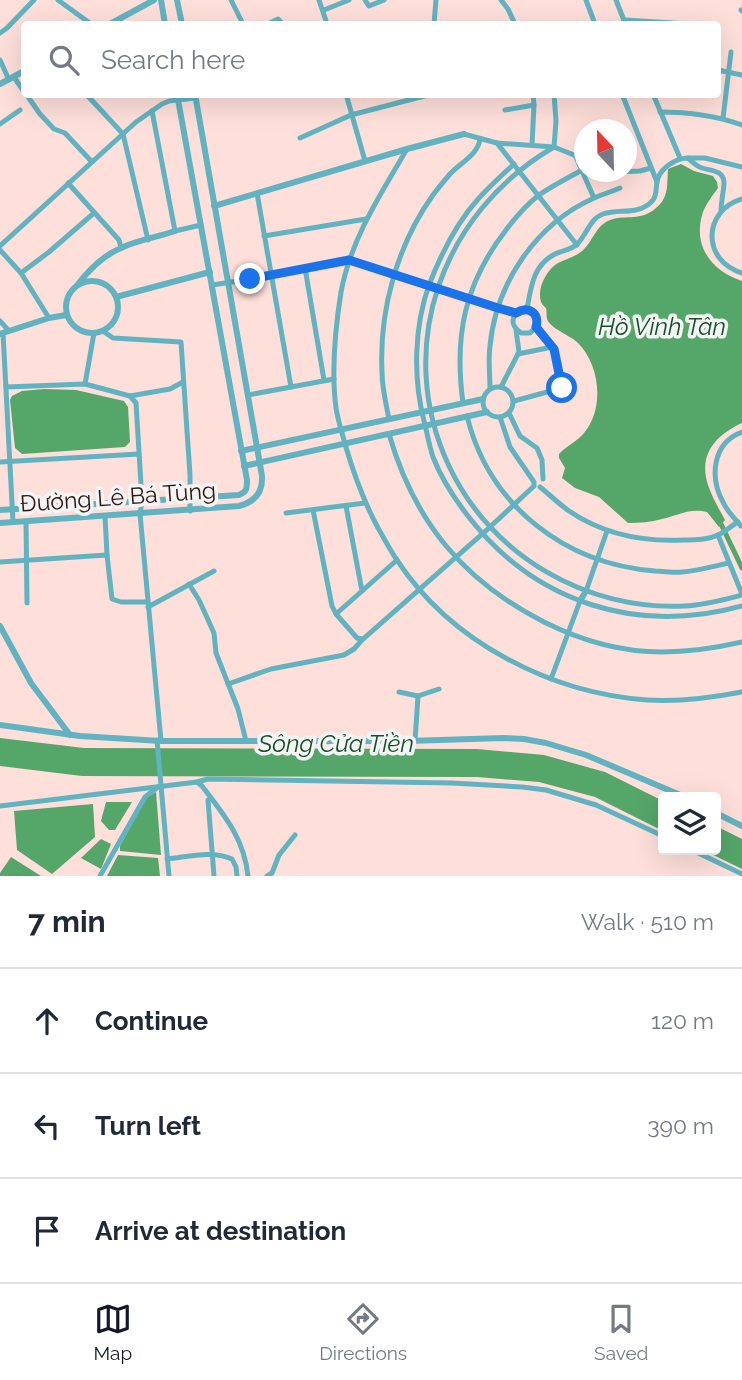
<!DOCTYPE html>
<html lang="en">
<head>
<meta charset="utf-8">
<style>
  :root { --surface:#fff; --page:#f6f6f7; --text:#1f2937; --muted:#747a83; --line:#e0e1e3; --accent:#111827 }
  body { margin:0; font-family:Raleway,sans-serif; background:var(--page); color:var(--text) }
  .controls { position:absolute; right:21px; bottom:21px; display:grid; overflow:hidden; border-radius:7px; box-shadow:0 7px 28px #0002 }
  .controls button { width:63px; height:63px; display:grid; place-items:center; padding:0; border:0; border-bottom:2px solid var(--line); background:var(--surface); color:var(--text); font:35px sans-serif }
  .compass { position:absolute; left:574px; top:119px; width:63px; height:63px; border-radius:50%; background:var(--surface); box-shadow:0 7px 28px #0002; rotate:338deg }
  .stop { position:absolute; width:21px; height:21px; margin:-16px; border:5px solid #1a73e8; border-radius:50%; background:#fff }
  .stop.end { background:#1a73e8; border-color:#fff; box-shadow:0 2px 7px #0008 }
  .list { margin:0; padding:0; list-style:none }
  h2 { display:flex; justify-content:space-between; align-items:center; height:91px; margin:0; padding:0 28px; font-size:30px }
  h2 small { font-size:23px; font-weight:400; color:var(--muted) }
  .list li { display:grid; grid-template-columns:46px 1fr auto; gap:21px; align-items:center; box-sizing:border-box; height:105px; padding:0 28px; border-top:2px solid var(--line) }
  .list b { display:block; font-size:26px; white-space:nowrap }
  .list em { font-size:23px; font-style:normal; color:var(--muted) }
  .icon { flex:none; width:38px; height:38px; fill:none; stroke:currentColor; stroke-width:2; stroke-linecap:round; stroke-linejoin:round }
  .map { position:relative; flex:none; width:742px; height:876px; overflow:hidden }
  .search { position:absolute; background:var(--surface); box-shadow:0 7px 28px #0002; left:21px; right:21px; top:21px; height:77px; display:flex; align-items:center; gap:18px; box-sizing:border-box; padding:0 24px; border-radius:7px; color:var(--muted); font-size:26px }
  .sheet { height:406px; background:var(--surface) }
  nav { display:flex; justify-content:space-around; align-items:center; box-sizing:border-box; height:98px; border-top:2px solid var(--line); background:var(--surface); font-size:19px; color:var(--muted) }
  nav a { display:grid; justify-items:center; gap:4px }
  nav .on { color:var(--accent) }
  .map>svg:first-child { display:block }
</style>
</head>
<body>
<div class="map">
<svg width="742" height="876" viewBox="0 0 742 876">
  <rect width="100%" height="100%" fill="#fedfd9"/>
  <g fill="#55a669">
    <path d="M681,164L694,171L713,176L717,182L718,188C713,195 706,204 703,212C692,245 711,271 742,281V423C716,435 698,454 708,485C712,497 719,509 725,520L719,527L707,512C689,508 680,515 662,519C651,522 639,523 628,523L599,497L575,488L562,478L565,468L559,458V454C566,446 578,441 584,433C605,408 600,364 577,342C569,335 550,328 547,319C546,315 547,312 546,308C541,304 540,301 540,294C540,283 548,269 558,263C566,259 575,257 582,251C593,242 595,226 610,220C627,214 640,222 656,208C669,198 667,184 668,169Z"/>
    <polygon points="44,389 76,390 124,401 128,407 130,442 125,447 22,454 15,448 10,400 12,396 22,391"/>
    <polygon points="0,738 84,748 477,749 544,755 605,772 663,801 663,831 595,797 539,782 477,777 82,776 0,766"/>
    <polygon points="156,792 161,855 120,851 120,846 146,798"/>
    <polygon points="106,802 132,802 115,830 109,830 101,821"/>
    <polygon points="93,804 95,837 52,874 17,850 14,811"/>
    <polygon points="716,826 742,839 742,869 703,850 716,850"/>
    <polygon points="101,839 111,844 101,869 81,858"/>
    <polygon points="118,855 158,858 160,876 107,876"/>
    <polygon points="11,857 41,876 0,876 0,873"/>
  </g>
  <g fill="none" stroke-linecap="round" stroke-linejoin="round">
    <polyline stroke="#55a669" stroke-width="5" points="721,524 742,568"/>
    <g stroke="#62b3c1" stroke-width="5">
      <polyline points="58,0 91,24"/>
      <polyline points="231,0 243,24"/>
      <polyline points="319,0 327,24"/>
      <polyline points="365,0 369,6 384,0"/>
      <polyline points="501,0 508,9 515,24"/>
      <polyline points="586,0 595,24"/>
      <polyline points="616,0 625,23"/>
      <polyline points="324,10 349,0"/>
      <polyline points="741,10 742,11"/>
      <polyline points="624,20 689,24"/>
      <polyline points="268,24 278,19 283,24"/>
      <polyline points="434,24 436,0"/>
      <polyline points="0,33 7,28 34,0"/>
      <polyline points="0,60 9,80"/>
      <polyline points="718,70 742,75"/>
      <polyline points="14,77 24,92"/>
      <polyline points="26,94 40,114 54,129 65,133 92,162"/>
      <polyline points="86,94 123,134 148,240"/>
      <polyline points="346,94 365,161"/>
      <path d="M554,94L556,121L554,147C442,212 393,347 449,466C491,556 587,611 685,606C705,605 723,600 742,595"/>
      <polyline points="622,94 657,182"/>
      <polyline points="653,94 680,158"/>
      <polyline points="505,110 534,105"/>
      <polyline points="152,111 175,231 201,225"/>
      <path d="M660,112C689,112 714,115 742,125"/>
      <polyline points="723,118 731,52"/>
      <polyline points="0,124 20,110"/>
      <polyline points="464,134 497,143 554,147 584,159"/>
      <polyline points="300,138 351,115 432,94"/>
      <polyline points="497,143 577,245"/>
      <polyline points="532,145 534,105 533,94"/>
      <path d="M407,149C380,195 351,239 341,292C335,330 331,370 336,408C338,421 342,432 345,444C354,475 363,500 378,528C384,538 390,550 397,560C451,642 550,693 647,700C679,702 711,698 742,692"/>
      <polyline points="575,155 594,198"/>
      <polyline points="688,158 705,158 742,167"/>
      <path d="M514,164C502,175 490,186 479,198C457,222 441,254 429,285C414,327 413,378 424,421C427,432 429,445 433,457C441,478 454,498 468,516C535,603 637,635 742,606"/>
      <polyline points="615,172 640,171 651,168"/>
      <polyline points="68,183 119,240 121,248"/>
      <polyline points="257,193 291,387"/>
      <path d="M742,199C702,211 702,261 742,273"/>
      <polyline points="264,236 366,219"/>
      <polyline points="0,246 136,122 162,104 169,101 195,98"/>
      <polyline points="0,250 21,273 49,318"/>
      <polyline points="305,268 324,380"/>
      <polyline points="21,273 49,252 94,213"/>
      <polyline points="212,285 272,276 349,260 516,313"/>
      <path d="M527,309C531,287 533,265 555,254C563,250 573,250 579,242C587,233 591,218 603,214C617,209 634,214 646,206C660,198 654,189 658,178C662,167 677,158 688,158C692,162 696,166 702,168C711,171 723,170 724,182C724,190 721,202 721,211"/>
      <polyline points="0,321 9,331"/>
      <polyline points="103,331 113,338 181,342 190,475 190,511"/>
      <polyline points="3,333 13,522"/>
      <polyline points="518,354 552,347"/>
      <polyline points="85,384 94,333"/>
      <circle cx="498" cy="402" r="15"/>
      <polyline points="6,387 85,384 130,396 170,389 183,382"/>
      <polyline points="501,387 519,352 516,330"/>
      <path d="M490,389C490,375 488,360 490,346C496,283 536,224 594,198C603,194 611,192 620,188"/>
      <polyline points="248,395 334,379"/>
      <polyline points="130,396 136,403 142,501 140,514 161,741"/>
      <path d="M514,401L562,388L553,349L536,327C544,295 494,314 521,333H530L536,327"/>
      <path d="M463,403C454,337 464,284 506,230C515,218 527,204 539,195C552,186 568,178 582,170"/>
      <polyline points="509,413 520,436 537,448 542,460 543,479"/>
      <path d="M467,416C489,506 565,564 655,571C664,571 673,573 682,572C698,571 714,566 729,563"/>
      <path d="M389,419C386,404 382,388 382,372C379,311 397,245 433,195C438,188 444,181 450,174C460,163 478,155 480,139"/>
      <path d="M389,434C414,521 463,581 544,622C580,640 621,652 662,652C689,652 716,648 742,642"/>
      <polyline points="0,462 139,454"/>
      <path d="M540,487C550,495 559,504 569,511C603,534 642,542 683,540C695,540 708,540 720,534C726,531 731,526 738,522"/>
      <polyline points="346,506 362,591"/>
      <polyline points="313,510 332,606 336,614 357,638 363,639 490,527 534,486 534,482 510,447 500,417"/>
      <polyline points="286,513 365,503"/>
      <polyline points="105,516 107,555 112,599 121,602 148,602"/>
      <polyline points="26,521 27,603"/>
      <path d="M741,526C735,519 728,512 724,504C709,478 712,443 742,432"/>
      <polyline points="718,535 742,594"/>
      <polyline points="0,562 107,555"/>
      <polyline points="189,584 199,600 214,633 216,653 238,709 246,741"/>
      <polyline points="586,591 607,531"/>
      <polyline points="148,607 214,571"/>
      <polyline points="336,614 397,560"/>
      <polyline points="551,679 580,601"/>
      <polyline points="228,684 271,669 344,655 354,649 362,640"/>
      <polyline points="399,692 418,696 439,689"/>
      <polyline points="157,740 169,876"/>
      <polyline points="415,741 418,696"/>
      <polyline points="197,782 208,779 452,783 522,787 546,790 596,805 663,836"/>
      <polyline points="208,800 214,876"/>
      <path d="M0,806L197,782L202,786C224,815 244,838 248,876"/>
      <polyline points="692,850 742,874"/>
      <path d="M167,859C188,857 212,850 232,859L236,867L237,876"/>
      <polyline points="100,876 145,797 158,787"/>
      <polyline points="267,876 272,873 279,855 295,835"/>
    </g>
    <g stroke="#62b3c1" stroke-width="6">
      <polyline points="161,0 165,24"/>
      <polyline points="177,0 182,24"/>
      <polyline points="110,24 154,0"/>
      <polyline points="0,84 24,71"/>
      <polyline points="214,206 407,149 464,134"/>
      <circle cx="92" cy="307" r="26"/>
      <path d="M78,284C89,270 104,255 121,248C138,240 158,237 175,231"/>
      <polyline points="116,297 210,272"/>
      <polyline points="0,334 49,318 66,315"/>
      <polyline points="241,451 483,399"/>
      <polyline points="244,466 487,412"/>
      <path d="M0,510L239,495C247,492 247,488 247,480L177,94"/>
      <path d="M0,523L239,506C255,502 263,492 262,476L195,94"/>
      <polyline points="580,601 586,591"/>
      <polyline points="0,626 31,683 70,735"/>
      <polyline points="0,725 80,736 161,741 408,741 503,738 524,739 546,743 586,755 685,797"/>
      <polyline points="716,813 742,826"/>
    </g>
  </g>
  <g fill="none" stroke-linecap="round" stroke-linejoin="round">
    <path stroke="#1a73e8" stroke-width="9" d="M250,279L349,260L498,308L516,313C528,305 540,313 536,327L554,349L562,388"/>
  </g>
  <g text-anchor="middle" stroke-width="7" stroke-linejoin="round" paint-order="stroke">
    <g font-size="23" fill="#321713" stroke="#f4f4f4">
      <text transform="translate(118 497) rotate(-4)" y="8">Đường Lê Bá Tùng</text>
    </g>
    <g font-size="24" font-style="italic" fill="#145027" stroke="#f4f4f4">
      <text x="662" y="335">Hồ Vinh Tân</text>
      <text x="336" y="752">Sông Cửa Tiền</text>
    </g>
  </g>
</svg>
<div class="controls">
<button><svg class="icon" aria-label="layers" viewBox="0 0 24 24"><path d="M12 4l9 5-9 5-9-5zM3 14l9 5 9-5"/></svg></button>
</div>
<svg class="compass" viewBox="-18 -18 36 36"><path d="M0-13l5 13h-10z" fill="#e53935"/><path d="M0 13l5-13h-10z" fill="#747a83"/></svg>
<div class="stop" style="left:562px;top:388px"></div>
<div class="stop end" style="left:250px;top:279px"></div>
<div class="search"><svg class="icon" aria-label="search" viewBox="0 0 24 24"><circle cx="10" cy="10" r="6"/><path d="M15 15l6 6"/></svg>Search here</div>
</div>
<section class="sheet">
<h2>7 min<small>Walk · 510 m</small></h2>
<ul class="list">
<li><svg class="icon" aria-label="ahead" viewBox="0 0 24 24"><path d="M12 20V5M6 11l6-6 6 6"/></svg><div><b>Continue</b></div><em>120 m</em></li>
<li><svg class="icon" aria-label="left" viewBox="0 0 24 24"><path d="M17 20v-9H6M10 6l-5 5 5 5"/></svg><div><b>Turn left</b></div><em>390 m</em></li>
<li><svg class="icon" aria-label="arrive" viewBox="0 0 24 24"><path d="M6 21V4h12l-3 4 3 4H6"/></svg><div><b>Arrive at destination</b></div></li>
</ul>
</section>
<nav>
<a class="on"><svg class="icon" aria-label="map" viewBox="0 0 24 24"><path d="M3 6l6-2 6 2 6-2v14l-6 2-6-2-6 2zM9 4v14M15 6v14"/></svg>Map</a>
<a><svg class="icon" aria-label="directions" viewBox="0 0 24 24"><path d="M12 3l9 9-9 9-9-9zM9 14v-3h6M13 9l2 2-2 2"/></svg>Directions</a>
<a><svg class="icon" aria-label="saved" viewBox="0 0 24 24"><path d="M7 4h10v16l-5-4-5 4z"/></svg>Saved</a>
</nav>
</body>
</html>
